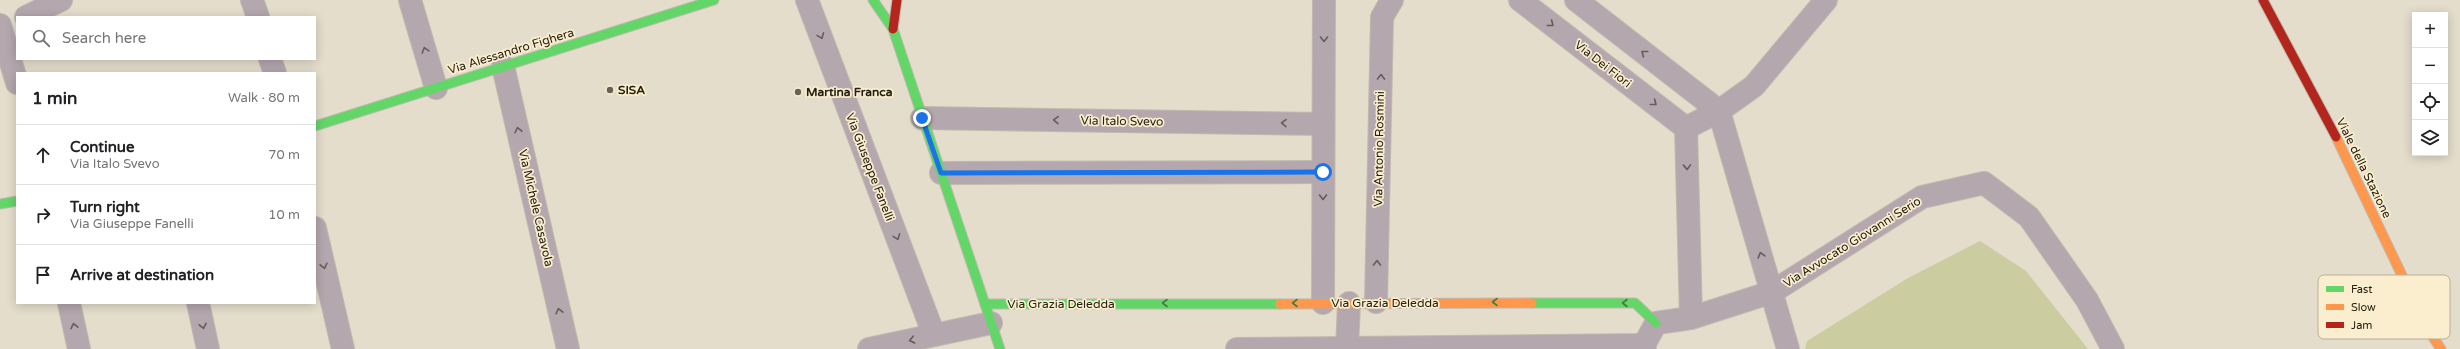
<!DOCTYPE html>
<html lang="en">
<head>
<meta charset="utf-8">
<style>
  :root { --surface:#fff; --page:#f2f2f2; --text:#202124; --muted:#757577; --line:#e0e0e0 }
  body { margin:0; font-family:"Varela Round",sans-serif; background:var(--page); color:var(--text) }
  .controls { position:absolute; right:12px; top:12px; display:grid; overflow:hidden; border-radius:0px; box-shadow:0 2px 10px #0003 }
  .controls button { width:36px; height:36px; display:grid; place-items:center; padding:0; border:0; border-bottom:1px solid var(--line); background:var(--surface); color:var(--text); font:20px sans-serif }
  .stop { position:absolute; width:12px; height:12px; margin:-9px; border:3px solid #1a73e8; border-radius:50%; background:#fff }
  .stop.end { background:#1a73e8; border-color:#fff; box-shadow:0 1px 4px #0008 }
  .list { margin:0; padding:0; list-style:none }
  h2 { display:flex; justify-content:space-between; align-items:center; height:52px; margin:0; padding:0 16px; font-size:17px }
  h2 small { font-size:13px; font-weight:400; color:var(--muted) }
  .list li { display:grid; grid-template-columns:26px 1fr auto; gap:12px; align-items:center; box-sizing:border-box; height:60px; padding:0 16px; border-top:1px solid var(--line) }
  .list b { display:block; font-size:15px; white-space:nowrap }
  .list p { margin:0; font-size:13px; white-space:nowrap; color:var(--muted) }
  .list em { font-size:13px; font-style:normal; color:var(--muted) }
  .icon { flex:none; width:22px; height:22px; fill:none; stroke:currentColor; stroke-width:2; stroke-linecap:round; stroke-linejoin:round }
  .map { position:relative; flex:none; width:2460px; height:349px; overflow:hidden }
  .search { position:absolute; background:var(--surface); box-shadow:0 2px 10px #0003; left:16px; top:16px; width:300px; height:44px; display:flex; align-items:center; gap:10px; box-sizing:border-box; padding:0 14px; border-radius:0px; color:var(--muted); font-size:15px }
  .panel { position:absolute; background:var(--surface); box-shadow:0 2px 10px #0003; left:16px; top:72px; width:300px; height:232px; border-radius:0px }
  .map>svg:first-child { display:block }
</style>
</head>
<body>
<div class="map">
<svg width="2460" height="349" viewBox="0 0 2460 349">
  <rect width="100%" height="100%" fill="#e4ddcc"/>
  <polygon fill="#cbcda0" points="1980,241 2026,271 2088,349 1805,349 1807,341 1908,278"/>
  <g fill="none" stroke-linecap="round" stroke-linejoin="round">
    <g stroke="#bfbaad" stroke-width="24">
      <g id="street">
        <polyline points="252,0 258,17"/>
        <polyline points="410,0 436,88"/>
        <polyline points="807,0 934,335"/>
        <polyline points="1520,0 1686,128 1719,111 1754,86 1826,0"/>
        <polyline points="1576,0 1719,111 1788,349"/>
        <polyline points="26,17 61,0"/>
        <polyline points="0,25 17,83"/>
        <polyline points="270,59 275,73"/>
        <polyline points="503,66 568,349"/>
        <polyline points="922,118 1323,124"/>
        <polyline points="1686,128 1691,318"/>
        <polyline points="941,173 1323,172"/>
        <polyline points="315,228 343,349"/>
        <polyline points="1376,302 1382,17 1392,0"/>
        <polyline points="69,303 79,349"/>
        <polyline points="198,303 208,349"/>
        <polyline points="1323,303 1324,0"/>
        <polyline points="869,349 991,323"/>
        <polyline points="1237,349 1644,345"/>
        <polyline points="1347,349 1349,303"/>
        <polyline points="1645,349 1644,345 1656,323 1691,318 1772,292 1922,197 1984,183 2029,217 2087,300 2113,349"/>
      </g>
    </g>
    <g stroke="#bfbaad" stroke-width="11">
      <g id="fast">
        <polyline points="873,0 893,29 1000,349"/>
        <polyline points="315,126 714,0"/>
        <polyline points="0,204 17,201"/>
        <polyline points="1532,303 1635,303 1656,323"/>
        <polyline points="985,304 1280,304"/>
      </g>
    </g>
    <g stroke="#bfbaad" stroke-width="11">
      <g id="slow">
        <polyline points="2336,137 2428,330 2441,349"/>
        <polyline points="1280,304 1532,303"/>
      </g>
    </g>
    <g stroke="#bfbaad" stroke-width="11">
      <g id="jam">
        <polyline points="2263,0 2336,137"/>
        <polyline points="893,29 897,0"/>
      </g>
    </g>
    <use href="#street" stroke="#b4a7ad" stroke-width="22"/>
    <use href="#fast" stroke="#63d668" stroke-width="9"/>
    <use href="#slow" stroke="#ff974d" stroke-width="9"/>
    <use href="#jam" stroke="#b3261e" stroke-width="9"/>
  </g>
  <defs><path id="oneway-chevron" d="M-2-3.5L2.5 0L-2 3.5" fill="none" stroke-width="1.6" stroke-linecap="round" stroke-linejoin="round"/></defs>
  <g stroke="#655d59">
    <use href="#oneway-chevron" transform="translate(1551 24) rotate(38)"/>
    <use href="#oneway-chevron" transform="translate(821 36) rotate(69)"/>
    <use href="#oneway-chevron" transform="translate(1324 39) rotate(90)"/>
    <use href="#oneway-chevron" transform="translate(425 50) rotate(-107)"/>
    <use href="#oneway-chevron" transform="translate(1644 53) rotate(-142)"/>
    <use href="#oneway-chevron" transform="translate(1381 77) rotate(-89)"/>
    <use href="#oneway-chevron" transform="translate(1654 103) rotate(38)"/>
    <use href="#oneway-chevron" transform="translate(1056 120) rotate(-179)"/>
    <use href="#oneway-chevron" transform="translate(1284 123) rotate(-179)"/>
    <use href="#oneway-chevron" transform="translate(518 130) rotate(-103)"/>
    <use href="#oneway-chevron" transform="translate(1687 167) rotate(88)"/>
    <use href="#oneway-chevron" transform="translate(1323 197) rotate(90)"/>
    <use href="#oneway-chevron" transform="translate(897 237) rotate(69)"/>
    <use href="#oneway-chevron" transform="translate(1761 255) rotate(-106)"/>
    <use href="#oneway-chevron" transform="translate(1377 263) rotate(-89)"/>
    <use href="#oneway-chevron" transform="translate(324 266) rotate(77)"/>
    <use href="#oneway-chevron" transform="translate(559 311) rotate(-103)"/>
    <use href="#oneway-chevron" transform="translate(74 326) rotate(-102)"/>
    <use href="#oneway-chevron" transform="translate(203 326) rotate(78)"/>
    <use href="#oneway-chevron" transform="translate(912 340) rotate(168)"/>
  </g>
  <g stroke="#447b3e">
    <use href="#oneway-chevron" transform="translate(1495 302) rotate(-180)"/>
    <use href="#oneway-chevron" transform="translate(1165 303) rotate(180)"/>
    <use href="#oneway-chevron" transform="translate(1295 303) rotate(180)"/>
    <use href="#oneway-chevron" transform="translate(1625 303) rotate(-180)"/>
  </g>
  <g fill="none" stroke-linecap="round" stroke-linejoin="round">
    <polyline stroke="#1a73e8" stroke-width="5" points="922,118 941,173 1323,172"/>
  </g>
  <g fill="#676254" stroke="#fbeece" stroke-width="1.5">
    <circle cx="610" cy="90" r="4"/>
    <circle cx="798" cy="92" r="4"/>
  </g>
  <g text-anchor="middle" stroke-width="3.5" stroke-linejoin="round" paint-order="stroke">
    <g font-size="12" fill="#242014" stroke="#fbeece">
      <text transform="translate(511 51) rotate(-17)" y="4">Via Alessandro Fighera</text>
      <text transform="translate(1603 64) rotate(38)" y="4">Via Dei Fiori</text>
      <text transform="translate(1122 121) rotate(1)" y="4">Via Italo Svevo</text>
      <text transform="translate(1379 149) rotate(-89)" y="4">Via Antonio Rosmini</text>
      <text transform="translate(870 167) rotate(69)" y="4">Via Giuseppe Fanelli</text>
      <text transform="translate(2364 168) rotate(64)" y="4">Viale della Stazione</text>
      <text transform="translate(536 208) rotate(77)" y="4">Via Michele Casavola</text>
      <text transform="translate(1852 242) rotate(-32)" y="4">Via Avvocato Giovanni Serio</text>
      <text x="1385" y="307">Via Grazia Deledda</text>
      <text x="1061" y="308">Via Grazia Deledda</text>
    </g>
    <g font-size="12" font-weight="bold" fill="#242014" stroke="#fbeece" text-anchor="start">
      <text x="618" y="94">SISA</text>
      <text x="806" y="96">Martina Franca</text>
    </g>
  </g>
  <rect x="2318" y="275" width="132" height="64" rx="6" fill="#fbeece" stroke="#bab096" stroke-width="1"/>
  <rect x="2326" y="286" width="18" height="6" fill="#63d668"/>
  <rect x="2326" y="304" width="18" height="6" fill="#ff974d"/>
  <rect x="2326" y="322" width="18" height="6" fill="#b3261e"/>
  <g font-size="11" fill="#242014">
    <text x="2351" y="293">Fast</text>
    <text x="2351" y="311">Slow</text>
    <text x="2351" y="329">Jam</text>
  </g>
</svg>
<div class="controls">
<button>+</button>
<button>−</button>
<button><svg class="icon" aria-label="locate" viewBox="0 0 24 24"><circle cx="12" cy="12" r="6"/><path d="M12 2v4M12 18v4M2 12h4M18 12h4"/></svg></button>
<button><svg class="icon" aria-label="layers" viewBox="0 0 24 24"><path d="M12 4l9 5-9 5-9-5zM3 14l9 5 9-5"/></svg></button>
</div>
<div class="stop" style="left:1323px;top:172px"></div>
<div class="stop end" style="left:922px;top:118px"></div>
<div class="search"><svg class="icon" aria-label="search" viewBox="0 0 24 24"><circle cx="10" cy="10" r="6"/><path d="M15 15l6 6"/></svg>Search here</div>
<section class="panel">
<h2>1 min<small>Walk · 80 m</small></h2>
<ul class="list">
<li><svg class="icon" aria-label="ahead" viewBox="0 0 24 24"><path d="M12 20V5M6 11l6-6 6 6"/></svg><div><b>Continue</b><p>Via Italo Svevo</p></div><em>70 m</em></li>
<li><svg class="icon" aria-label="right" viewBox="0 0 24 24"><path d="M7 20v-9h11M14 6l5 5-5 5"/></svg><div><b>Turn right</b><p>Via Giuseppe Fanelli</p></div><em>10 m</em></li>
<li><svg class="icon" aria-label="arrive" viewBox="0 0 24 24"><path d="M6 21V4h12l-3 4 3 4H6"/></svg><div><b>Arrive at destination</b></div></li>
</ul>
</section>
</div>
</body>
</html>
